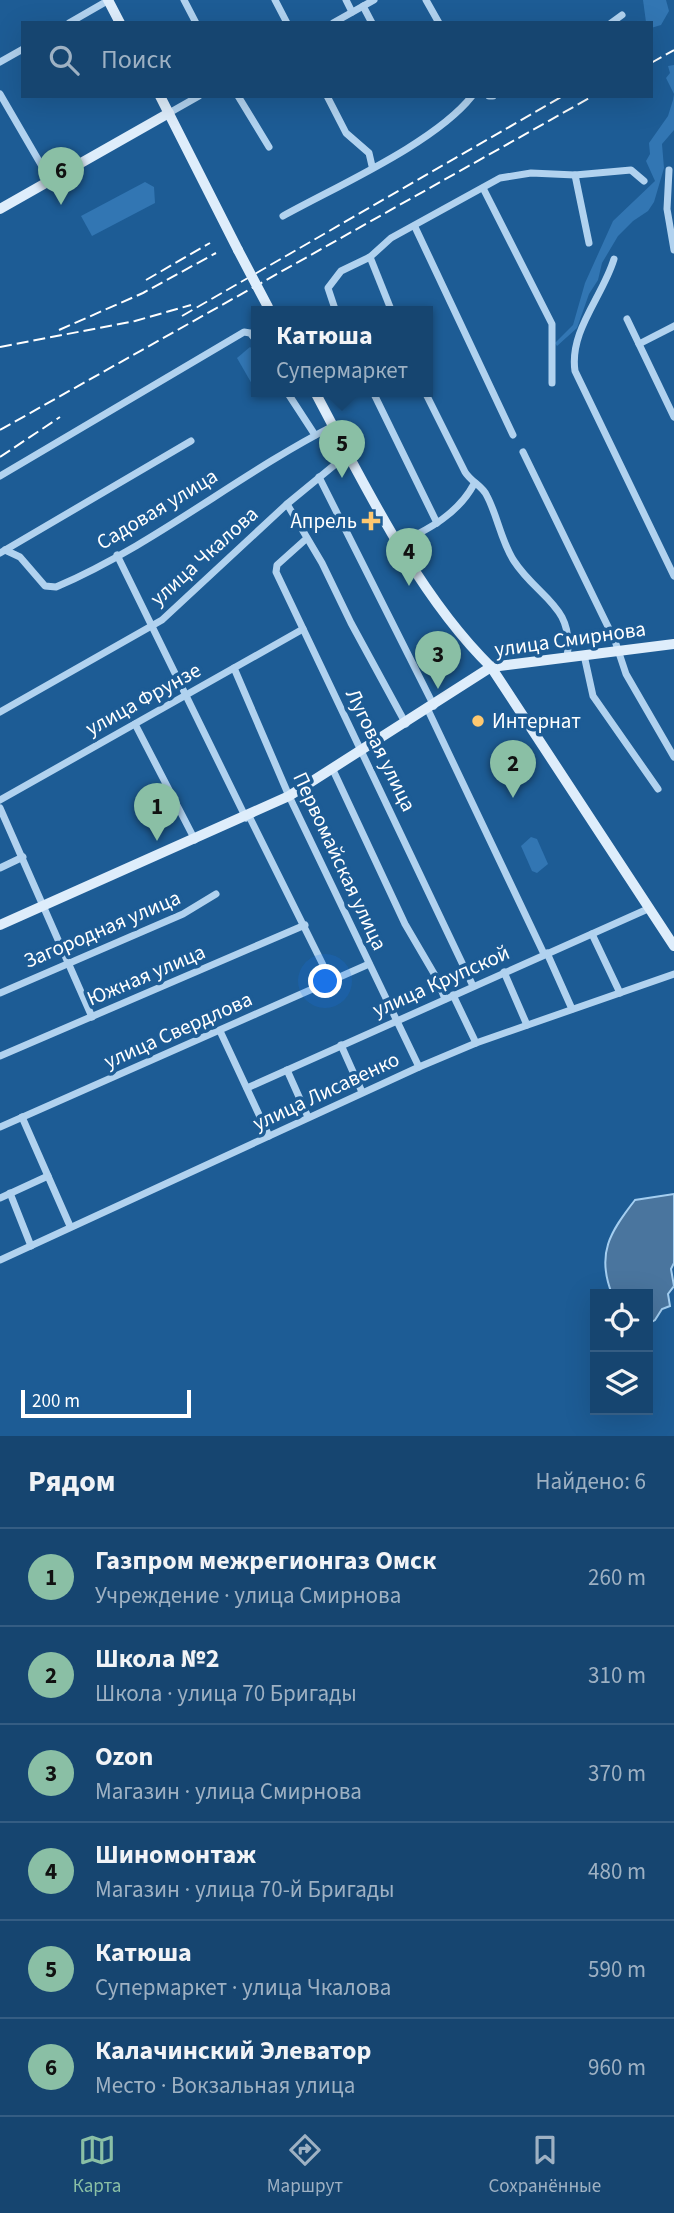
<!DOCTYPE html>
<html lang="ru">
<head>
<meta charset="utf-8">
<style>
  :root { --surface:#164570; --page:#1f4c75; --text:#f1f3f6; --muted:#9eb1c3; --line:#355d83; --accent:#8abfa5 }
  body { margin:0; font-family:"Source Sans 3",sans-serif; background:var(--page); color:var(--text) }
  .controls { position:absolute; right:21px; bottom:21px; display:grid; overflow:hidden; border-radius:0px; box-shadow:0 7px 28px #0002 }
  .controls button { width:63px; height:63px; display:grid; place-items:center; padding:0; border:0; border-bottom:2px solid var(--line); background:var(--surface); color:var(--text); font:35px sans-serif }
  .scale { position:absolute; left:21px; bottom:18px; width:170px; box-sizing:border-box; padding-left:7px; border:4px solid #fff; border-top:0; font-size:19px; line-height:24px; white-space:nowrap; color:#fff; -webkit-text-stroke:5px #1d5c95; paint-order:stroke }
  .you { position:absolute; left:326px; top:982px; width:24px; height:24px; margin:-18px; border:5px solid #fff; border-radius:50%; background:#1a73e8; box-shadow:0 0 0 10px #1a73e833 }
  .badge { display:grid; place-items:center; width:46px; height:46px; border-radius:50%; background:var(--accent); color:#111; font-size:23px; font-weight:700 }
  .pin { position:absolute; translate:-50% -58px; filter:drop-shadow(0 2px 4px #0008) }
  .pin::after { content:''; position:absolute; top:37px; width:24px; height:21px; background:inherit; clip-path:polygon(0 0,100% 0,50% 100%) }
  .popup { position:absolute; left:251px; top:306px; width:182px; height:91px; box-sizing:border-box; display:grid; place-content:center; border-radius:0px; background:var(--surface); filter:drop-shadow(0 2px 5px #0005); font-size:23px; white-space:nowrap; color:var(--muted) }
  .popup b { font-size:26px; color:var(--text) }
  .popup::after { content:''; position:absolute; left:50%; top:100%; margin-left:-14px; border:14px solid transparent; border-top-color:var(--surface) }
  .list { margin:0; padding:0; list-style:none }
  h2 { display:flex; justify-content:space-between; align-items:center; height:91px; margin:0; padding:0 28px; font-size:30px }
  h2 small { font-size:23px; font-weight:400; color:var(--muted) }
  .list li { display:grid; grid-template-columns:46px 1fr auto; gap:21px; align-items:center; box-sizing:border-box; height:98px; padding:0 28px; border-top:2px solid var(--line) }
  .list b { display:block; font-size:26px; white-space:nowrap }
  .list p { margin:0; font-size:23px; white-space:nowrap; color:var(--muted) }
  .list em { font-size:23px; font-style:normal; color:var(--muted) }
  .icon { flex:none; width:38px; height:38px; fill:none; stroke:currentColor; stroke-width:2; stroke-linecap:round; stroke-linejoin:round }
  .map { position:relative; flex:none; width:674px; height:1436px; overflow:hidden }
  .search { position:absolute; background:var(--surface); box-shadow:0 7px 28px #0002; left:21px; right:21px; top:21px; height:77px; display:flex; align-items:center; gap:18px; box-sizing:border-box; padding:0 24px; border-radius:0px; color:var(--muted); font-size:26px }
  .sheet { height:679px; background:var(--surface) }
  nav { display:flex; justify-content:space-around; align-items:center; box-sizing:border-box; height:98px; border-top:2px solid var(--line); background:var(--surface); font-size:19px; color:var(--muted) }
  nav a { display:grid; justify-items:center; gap:4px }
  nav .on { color:var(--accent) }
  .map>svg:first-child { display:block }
</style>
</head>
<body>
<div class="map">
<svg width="674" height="1436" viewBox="0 0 674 1436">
  <rect width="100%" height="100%" fill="#1d5c95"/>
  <g fill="#3276b3">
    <polygon points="643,0 666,0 669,11 661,25 651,28 651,23 646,22"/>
    <polygon points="674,65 674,130 662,144 664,168 654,202 648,211 633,221 618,236 602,263 598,280 589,294 577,328 557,346 555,343 573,325 585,283 613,221 655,181 646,161 650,154 649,143 668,116 673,100 674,94 666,78 670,73 668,66"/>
    <polygon points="145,182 154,187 155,203 92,236 81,216"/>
    <polygon points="250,347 256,352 256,391 237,358"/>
    <polygon points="531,837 537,839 548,864 537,873 532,871 521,846"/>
  </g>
  <path fill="#4a759e" stroke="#a4cef0" stroke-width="2" d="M674,1194V1263L671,1269L674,1286L668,1294L670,1306L662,1309L655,1320L648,1324V1294H612C596,1254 610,1232 635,1200Z"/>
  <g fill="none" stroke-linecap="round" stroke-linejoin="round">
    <g stroke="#b1d2ef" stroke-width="7">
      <polyline points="184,0 196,23"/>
      <polyline points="275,0 287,23"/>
      <polyline points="346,0 352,12"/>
      <polyline points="426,0 439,23"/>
      <polyline points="363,6 372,23"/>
      <polyline points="69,23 109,0"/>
      <polyline points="333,23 374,0"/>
      <polyline points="611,23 622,15"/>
      <polyline points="0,62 23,49"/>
      <polyline points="0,94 50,180"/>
      <polyline points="238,96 269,147"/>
      <polyline points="327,96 346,133 369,153 372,166"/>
      <polyline points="489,96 493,96"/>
      <polyline points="169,113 199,96"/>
      <polyline points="669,170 667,209 674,250"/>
      <polyline points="575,175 589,243"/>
      <polyline points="483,188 552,324 552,383"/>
      <path d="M283,216C337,186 435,143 472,96"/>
      <polyline points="415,227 513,435"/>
      <polyline points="370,257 392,312"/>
      <path d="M614,259C603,296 569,331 575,371L674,576"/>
      <polyline points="336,312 328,288 341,271 370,257 391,238 500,178 531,173 575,175 631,170 644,181"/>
      <polyline points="627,319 674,417"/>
      <polyline points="639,344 674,326"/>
      <polyline points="287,392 315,435"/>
      <polyline points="373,392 437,523"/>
      <path d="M425,392L465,472C471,482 483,486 487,496C498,517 501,541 514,561C538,598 575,606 567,657"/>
      <polyline points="523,452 615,641 626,674 674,757"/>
      <polyline points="0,476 244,332 250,333 256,340"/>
      <polyline points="319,477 434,706"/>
      <polyline points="287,504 322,563 351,623 406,724"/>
      <polyline points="306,539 277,565 276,572 473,986"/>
      <path d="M400,543C429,529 458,514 474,484"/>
      <path d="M5,550L20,557L45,586L56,587C154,545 239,474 333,426"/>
      <polyline points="0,553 191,441"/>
      <polyline points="117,555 246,818"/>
      <polyline points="584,655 593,696 658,789"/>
      <polyline points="234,668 289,796 419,1067"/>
      <polyline points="428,710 544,954"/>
      <polyline points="0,712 162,620 287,504 349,453"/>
      <polyline points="135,724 195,840"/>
      <polyline points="333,770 405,924 436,977 445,999"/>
      <polyline points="0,800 303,629"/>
      <polyline points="0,808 92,1017"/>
      <polyline points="249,816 331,981"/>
      <polyline points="0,868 23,857"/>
      <polyline points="592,934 620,993"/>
      <polyline points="547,953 572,1009"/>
      <polyline points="504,972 527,1025"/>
      <polyline points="0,993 183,914 216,894"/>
      <polyline points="453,995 476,1043"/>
      <polyline points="220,1031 269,1136"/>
      <polyline points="341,1045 362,1092"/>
      <polyline points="0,1056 305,925"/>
      <polyline points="287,1070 308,1117"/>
      <polyline points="247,1088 650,908"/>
      <polyline points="22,1117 70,1226"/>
      <polyline points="0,1127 369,964"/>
      <polyline points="10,1193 31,1246"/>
      <polyline points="0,1198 48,1176"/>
      <polyline points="0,1260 419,1067 476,1043 674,974"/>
    </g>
    <g stroke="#deedfb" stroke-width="10">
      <polyline points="108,0 120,23"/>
      <polyline points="160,96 238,250"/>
      <polyline points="0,209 169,113"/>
      <path d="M315,392C363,482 418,596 491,667L674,946"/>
      <polyline points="0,925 289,796 491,667 674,644"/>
    </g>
    <g stroke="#fff" stroke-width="2" stroke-dasharray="12 5" stroke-linecap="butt">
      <polyline points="651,63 674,50"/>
      <polyline points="146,280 210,243"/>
      <polyline points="182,316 563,96"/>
      <polyline points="59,330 143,293 216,253"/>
      <polyline points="0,347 135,321 191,305"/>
      <polyline points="0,430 593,96"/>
      <polyline points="0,457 60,417"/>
    </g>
    <polyline stroke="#deedfb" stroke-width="10" points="238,250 268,307"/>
  </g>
  <g fill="#fec870" stroke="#1d5c95" stroke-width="2.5">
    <path d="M367.5 510.5h7v7h7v7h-7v7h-7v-7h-7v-7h7z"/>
    <circle cx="478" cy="721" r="7"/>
  </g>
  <g text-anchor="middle" stroke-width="7" stroke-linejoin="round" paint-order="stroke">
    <g font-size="21" fill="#fff" stroke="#1d5c95">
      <text transform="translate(157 509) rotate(-31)" y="7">Садовая улица</text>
      <text transform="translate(204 556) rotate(-42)" y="7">улица Чкалова</text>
      <text transform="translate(570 639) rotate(-8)" y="7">улица Смирнова</text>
      <text transform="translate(143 699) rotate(-29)" y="7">улица Фрунзе</text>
      <text transform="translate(381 750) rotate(64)" y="7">Луговая улица</text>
      <text transform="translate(340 861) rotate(65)" y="7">Первомайская улица</text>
      <text transform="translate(102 929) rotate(-23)" y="7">Загородная улица</text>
      <text transform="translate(146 975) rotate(-23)" y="7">Южная улица</text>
      <text transform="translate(441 981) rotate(-24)" y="7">улица Крупской</text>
      <text transform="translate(178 1030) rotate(-24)" y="7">улица Свердлова</text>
      <text transform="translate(326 1091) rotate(-25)" y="7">улица Лисавенко</text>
    </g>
    <g font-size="21" fill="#fff" stroke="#1d5c95" text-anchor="end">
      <text x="357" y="528">Апрель</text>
      <text x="492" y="728" text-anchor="start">Интернат</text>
    </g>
  </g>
</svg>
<div class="controls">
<button><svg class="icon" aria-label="locate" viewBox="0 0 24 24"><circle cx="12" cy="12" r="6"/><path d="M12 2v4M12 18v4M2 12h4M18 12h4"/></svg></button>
<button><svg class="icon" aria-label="layers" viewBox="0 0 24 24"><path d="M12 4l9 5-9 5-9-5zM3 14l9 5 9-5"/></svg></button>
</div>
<div class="scale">200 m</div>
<div class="you"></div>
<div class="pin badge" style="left:157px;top:841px">1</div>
<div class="pin badge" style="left:513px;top:798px">2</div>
<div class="pin badge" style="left:438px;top:689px">3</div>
<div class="pin badge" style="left:409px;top:586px">4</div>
<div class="pin badge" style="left:342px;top:478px">5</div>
<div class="popup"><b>Катюша</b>Супермаркет</div>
<div class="pin badge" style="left:61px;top:205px">6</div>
<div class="search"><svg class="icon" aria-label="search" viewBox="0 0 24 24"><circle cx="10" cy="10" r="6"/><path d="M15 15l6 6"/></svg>Поиск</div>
</div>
<section class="sheet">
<h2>Рядом<small>Найдено: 6</small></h2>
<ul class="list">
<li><span class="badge">1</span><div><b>Газпром межрегионгаз Омск</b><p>Учреждение · улица Смирнова</p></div><em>260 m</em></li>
<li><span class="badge">2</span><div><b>Школа №2</b><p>Школа · улица 70 Бригады</p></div><em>310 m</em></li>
<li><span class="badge">3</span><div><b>Ozon</b><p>Магазин · улица Смирнова</p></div><em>370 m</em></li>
<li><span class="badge">4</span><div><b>Шиномонтаж</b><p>Магазин · улица 70-й Бригады</p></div><em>480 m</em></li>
<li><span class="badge">5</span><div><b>Катюша</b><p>Супермаркет · улица Чкалова</p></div><em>590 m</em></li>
<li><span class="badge">6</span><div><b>Калачинский Элеватор</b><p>Место · Вокзальная улица</p></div><em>960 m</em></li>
</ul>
</section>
<nav>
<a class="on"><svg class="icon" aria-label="map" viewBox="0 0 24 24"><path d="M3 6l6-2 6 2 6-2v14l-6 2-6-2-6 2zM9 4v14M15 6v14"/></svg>Карта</a>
<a><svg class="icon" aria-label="directions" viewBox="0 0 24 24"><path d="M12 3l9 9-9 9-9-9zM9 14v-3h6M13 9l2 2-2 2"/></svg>Маршрут</a>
<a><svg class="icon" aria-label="saved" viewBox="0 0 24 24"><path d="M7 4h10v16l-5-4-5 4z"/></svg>Сохранённые</a>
</nav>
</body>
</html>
